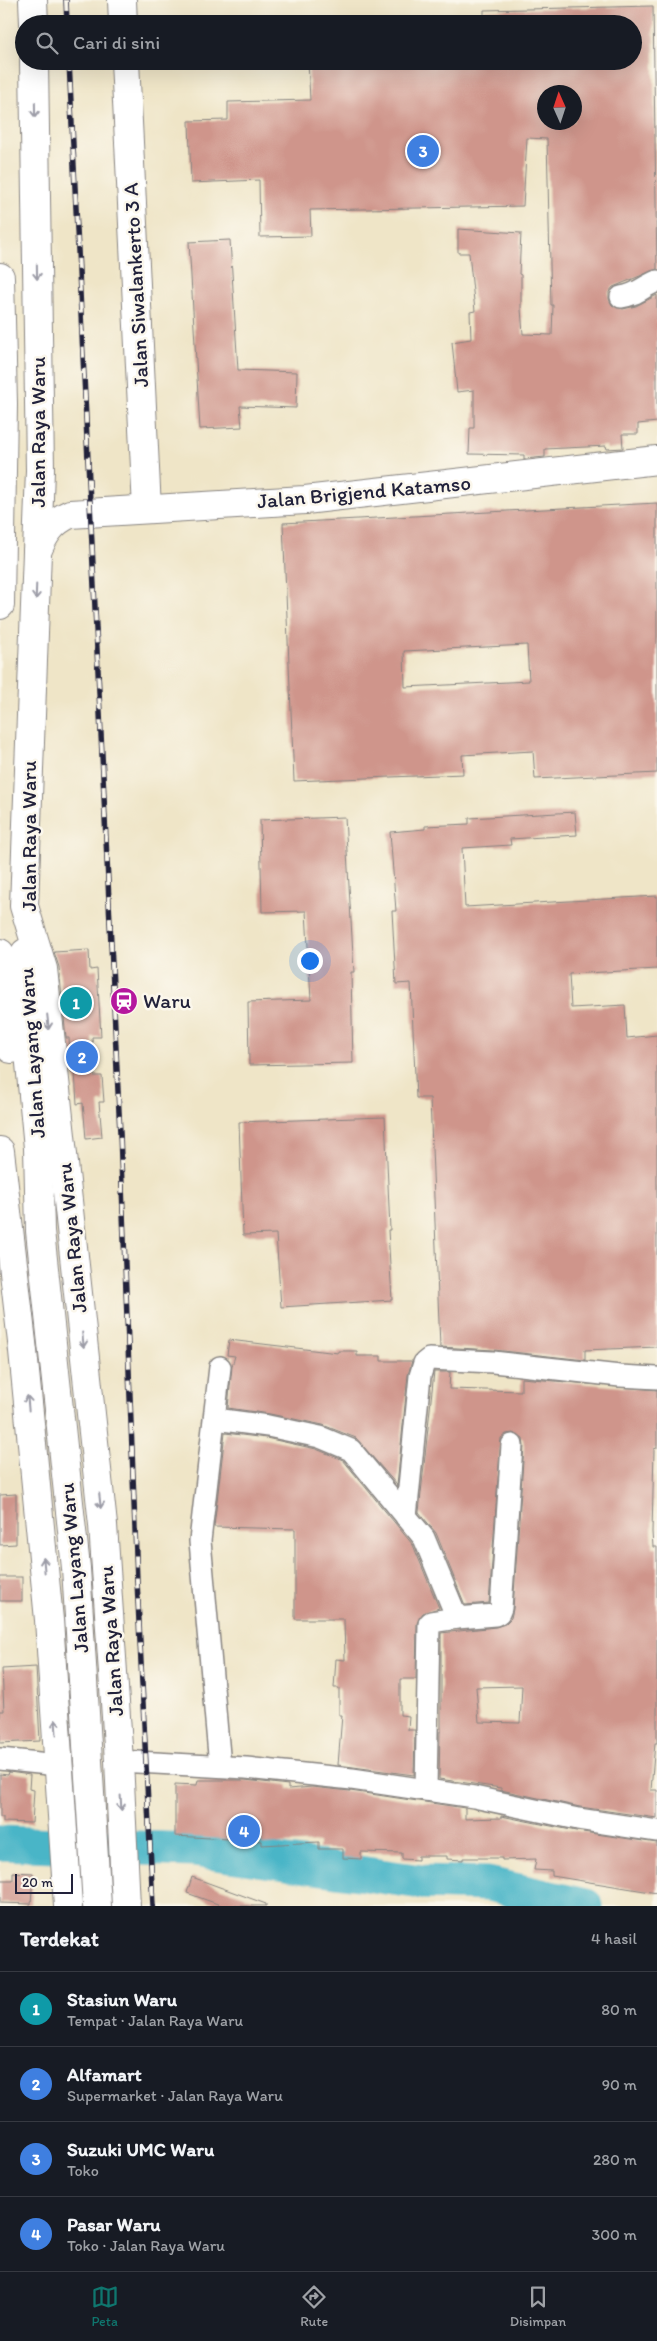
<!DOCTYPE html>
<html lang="id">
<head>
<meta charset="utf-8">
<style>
  :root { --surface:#171b24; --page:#20242c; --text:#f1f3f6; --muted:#9ea1a6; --line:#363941; --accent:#0f766e }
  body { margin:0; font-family:Itim,sans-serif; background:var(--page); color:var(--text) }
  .compass { position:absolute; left:537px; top:85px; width:45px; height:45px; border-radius:50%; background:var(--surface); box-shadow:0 5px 20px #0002; rotate:357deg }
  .scale { position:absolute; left:15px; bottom:12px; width:58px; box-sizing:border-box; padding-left:5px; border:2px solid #22223b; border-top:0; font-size:14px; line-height:18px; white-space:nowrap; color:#22223b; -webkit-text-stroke:4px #fbf7ec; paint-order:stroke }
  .you { position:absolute; left:309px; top:960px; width:18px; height:18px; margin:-12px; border:4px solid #fff; border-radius:50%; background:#1a73e8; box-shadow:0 0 0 8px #1a73e833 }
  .badge { display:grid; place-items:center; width:32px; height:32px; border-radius:50%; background:var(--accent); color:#fff; font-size:16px; font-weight:700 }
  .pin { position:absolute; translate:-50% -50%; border:2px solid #fff; box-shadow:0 1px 5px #0006 }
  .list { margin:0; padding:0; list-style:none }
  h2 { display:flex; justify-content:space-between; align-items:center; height:65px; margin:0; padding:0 20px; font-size:21px }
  h2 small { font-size:16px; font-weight:400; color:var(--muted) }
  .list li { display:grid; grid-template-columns:32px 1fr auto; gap:15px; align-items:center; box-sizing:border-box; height:75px; padding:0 20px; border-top:1px solid var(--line) }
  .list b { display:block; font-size:19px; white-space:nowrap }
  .list p { margin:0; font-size:16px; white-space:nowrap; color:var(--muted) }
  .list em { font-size:16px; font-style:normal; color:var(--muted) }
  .icon { flex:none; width:28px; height:28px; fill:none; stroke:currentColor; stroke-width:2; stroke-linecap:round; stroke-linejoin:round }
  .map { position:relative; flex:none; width:657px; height:1906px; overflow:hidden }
  .search { position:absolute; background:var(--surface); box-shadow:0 5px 20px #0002; left:15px; right:15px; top:15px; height:55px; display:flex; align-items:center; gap:12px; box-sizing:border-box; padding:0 18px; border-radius:28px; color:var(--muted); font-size:19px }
  .sheet { height:365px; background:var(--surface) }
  nav { display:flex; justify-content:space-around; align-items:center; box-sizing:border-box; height:70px; border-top:1px solid var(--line); background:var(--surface); font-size:14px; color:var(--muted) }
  nav a { display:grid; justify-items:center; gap:2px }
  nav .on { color:var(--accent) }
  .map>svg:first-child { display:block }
</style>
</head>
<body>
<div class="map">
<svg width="657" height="1906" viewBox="0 0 657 1906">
  <rect width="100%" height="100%" fill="#fbf7ec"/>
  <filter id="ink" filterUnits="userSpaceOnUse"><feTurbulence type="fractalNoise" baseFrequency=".02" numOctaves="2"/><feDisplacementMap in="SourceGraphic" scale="10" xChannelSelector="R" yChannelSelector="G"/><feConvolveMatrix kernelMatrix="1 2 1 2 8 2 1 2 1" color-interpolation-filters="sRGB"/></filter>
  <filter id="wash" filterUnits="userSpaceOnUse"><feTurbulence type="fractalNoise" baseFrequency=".0096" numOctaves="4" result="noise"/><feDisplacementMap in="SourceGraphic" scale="20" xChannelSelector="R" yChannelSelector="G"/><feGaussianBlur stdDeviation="1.12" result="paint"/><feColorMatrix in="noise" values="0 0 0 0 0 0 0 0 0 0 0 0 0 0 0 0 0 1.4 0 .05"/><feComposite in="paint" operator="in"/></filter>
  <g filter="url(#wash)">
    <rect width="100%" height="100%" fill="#efe5c7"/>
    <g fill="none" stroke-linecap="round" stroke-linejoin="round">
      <polyline stroke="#4ab5c7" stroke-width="35" points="0,1843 194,1850 422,1882 488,1884 586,1906"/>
    </g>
    <g id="blocks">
      <g fill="#cf958b" fill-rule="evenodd">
        <path d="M653,6L657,269L613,287L609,292V299L612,305L623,309L636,306L657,295V422L638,424V434H622L623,448L607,449L606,446L545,449V457L524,459V455L469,454L470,428H474V390L457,392L452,342L471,339L470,312L475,311L469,253H458V229L521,233L519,274L521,275V309L523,334L552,335L553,305H551L547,139L527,138L523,206L310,210L311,236L260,237L259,180L191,183L189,121L228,120V102L310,100L308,61H633V24H484V10ZM544,92H574V122H544Z"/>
        <polygon points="230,240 238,370 297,372 296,408 240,406 242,427 200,429 189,242"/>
        <path d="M657,503V773L535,779L533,751L462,755L463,774L294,781L283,523ZM527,645L529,681L405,687L404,651Z"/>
        <polygon points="575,812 577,835 510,839 511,845 462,848 465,907 657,896 657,969 569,974 571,1008 625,1005 627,1038 657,1035 657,1347 585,1350 585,1360 494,1350 440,1347 430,1098 416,1098 411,983 396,984 392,911 396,911 390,832 425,829 425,826 469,824 469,818"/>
        <polygon points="345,817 354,972 351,972 353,1063 249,1065 248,1002 311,1000 306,911 262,912 260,820"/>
        <polygon points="89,950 90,970 97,969 101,1037 92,1037 94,1076 102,1076 104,1102 99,1102 102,1137 86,1139 83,1103 77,1104 75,1072 71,1072 69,1038 66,1038 59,967 54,952"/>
        <polygon points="385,1117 390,1230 388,1230 392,1300 281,1307 276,1234 243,1235 239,1122"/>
        <polygon points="229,1340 338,1353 338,1351 357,1351 357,1356 381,1356 381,1361 412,1361 408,1375 397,1485 356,1438 323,1425 270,1414 228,1408 232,1366 235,1356 227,1355"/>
        <path d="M434,1372H450L449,1389L521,1391V1378L657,1390V1448L654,1449L652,1532L653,1547H657V1743H655L651,1790H657V1818L580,1807L501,1790V1788L439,1779L440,1731H441V1633L496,1627L505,1624L511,1618L513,1609L524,1446L523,1439L513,1433L506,1434L501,1438L489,1603L465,1605L436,1533L419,1512ZM522,1686L520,1723L479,1722L476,1687Z"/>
        <polygon points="225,1433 266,1438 316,1449 343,1460 413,1545 439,1608 423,1613 417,1623 416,1679 400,1679 400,1715 409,1716 408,1730 415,1730 414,1775 338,1765 342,1715 339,1715 339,1688 334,1688 336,1659 345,1660 344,1619 295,1619 295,1529 214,1527"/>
        <polygon points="16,1494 16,1544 0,1545 0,1495"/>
        <rect x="0" y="1577" width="22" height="24"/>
        <polygon points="36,1667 40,1741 0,1743 0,1711 4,1711 2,1669"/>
        <polygon points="9,1772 30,1775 29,1789 34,1790 32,1823 3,1822 3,1817 0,1817 0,1774 8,1775"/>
        <polygon points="198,1780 245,1780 288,1785 288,1789 312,1787 350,1791 465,1808 465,1819 501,1818 501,1816 576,1831 657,1843 657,1893 552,1876 552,1871 534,1870 536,1859 502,1860 502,1858 463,1858 463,1860 447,1859 447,1856 418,1856 418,1860 402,1859 402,1853 361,1852 361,1859 343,1858 343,1849 319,1849 319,1842 262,1845 262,1841 175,1836 175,1784 197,1785"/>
        <polygon points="13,1872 33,1873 31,1904 0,1903 0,1880 13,1880"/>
        <polygon points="192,1877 266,1904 266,1906 223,1906 187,1893"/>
      </g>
    </g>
  </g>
  <g filter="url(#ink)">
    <use href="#blocks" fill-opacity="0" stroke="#888481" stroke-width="1"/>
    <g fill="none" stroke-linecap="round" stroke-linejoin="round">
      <g stroke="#888481" stroke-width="24">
        <g id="street">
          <path d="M621,297C637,295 642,287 657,281"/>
          <polyline points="220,1367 200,1541 220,1766"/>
          <polyline points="215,1419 268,1426 320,1437 351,1450 424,1538 457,1618 495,1615 499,1613 501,1608 512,1445"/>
          <polyline points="406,1517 420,1376 424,1363 429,1359 493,1362 620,1376 657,1378"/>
          <polyline points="0,1759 58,1765"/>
          <polyline points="119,1761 246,1768 352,1779 474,1797 578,1819 657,1831"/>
          <polyline points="426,1790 429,1624 431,1622 457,1618"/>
        </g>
      </g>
      <g stroke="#888481" stroke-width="30">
        <g id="secondary">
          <polyline points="122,0 123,24"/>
          <polyline points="125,61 147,509"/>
          <path d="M37,552C44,534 52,522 70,514L305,500L657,460"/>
        </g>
      </g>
      <g stroke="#888481" stroke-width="30">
        <g id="highway">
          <polyline points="33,0 34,24"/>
          <polyline points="34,61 40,470 24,906 43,969 103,1525 119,1761 126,1906"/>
          <polyline points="0,277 3,404 0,605"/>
          <polyline points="0,953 11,1049"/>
          <polyline points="25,953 26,1021 38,1148 40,1231 76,1568 97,1906"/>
          <polyline points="0,1151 23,1351 49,1620 68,1906"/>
        </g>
      </g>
      <use href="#street" stroke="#fff" stroke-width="21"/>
      <use href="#secondary" stroke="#fff" stroke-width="28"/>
      <use href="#highway" stroke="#fff" stroke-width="28"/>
      <g stroke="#22223b" stroke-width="5.5">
        <g id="rail">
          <polyline points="66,0 67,24"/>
          <polyline points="69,61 120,1133 137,1581 153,1906"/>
        </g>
      </g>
      <use href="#rail" stroke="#fbf7ec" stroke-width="4" stroke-dasharray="11" stroke-linecap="butt"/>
    </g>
    <defs><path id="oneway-shaft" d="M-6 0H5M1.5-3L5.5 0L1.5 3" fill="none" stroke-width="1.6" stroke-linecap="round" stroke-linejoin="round" transform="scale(1.25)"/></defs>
    <g stroke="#9c9ca7">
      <use href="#oneway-shaft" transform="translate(35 110) rotate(89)"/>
      <use href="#oneway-shaft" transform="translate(37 272) rotate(89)"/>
      <use href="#oneway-shaft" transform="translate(36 592) rotate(92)"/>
      <use href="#oneway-shaft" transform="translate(48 1022) rotate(84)"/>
      <use href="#oneway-shaft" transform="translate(83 1340) rotate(84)"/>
      <use href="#oneway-shaft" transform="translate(28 1403) rotate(-95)"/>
      <use href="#oneway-shaft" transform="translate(100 1501) rotate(84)"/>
      <use href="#oneway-shaft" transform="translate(44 1565) rotate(-95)"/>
      <use href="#oneway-shaft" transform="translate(56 1727) rotate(-94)"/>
      <use href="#oneway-shaft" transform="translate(121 1803) rotate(87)"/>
    </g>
  </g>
  <defs>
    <g id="station-disc" transform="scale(1.4375)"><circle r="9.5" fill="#b5179e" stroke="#fbf7ec"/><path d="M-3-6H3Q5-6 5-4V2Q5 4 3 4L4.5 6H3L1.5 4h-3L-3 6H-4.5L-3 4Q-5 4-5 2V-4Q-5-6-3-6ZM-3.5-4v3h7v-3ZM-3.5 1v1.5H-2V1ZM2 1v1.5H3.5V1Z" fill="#fff"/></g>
  </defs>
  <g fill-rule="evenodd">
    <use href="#station-disc" x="124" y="1001"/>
  </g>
  <g text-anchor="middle" stroke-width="5" stroke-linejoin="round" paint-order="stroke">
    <g font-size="21" fill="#22223b" stroke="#fbf7ec">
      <text transform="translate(136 285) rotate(-93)" y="7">Jalan Siwalankerto 3 A</text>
      <text transform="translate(38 432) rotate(-90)" y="7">Jalan Raya Waru</text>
      <text transform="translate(364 492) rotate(-5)" y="7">Jalan Brigjend Katamso</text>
      <text transform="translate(29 836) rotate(-90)" y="7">Jalan Raya Waru</text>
      <text transform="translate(32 1053) rotate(-94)" y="7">Jalan Layang Waru</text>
      <text transform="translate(72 1238) rotate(-96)" y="7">Jalan Raya Waru</text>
      <text transform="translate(74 1568) rotate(-95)" y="7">Jalan Layang Waru</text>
      <text transform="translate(111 1641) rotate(-94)" y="7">Jalan Raya Waru</text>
    </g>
    <g font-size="21" fill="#22223b" stroke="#fbf7ec" text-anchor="start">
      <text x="143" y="1008">Waru</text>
    </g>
  </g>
</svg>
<svg class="compass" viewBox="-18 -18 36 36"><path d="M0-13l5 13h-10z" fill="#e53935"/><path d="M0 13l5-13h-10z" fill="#9ea1a6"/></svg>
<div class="scale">20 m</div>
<div class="you"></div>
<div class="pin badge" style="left:76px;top:1003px;background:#0f9aa8">1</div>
<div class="pin badge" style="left:82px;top:1057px;background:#3f7fe0">2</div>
<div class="pin badge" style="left:423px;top:151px;background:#3f7fe0">3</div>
<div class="pin badge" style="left:244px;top:1831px;background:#3f7fe0">4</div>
<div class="search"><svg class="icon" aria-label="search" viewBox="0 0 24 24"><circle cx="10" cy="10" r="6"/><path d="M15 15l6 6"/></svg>Cari di sini</div>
</div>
<section class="sheet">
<h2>Terdekat<small>4 hasil</small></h2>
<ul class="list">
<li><span class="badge" style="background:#0f9aa8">1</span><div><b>Stasiun Waru</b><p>Tempat · Jalan Raya Waru</p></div><em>80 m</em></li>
<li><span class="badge" style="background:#3f7fe0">2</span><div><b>Alfamart</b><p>Supermarket · Jalan Raya Waru</p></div><em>90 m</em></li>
<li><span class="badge" style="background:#3f7fe0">3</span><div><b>Suzuki UMC Waru</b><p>Toko</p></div><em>280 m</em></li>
<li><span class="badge" style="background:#3f7fe0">4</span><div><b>Pasar Waru</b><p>Toko · Jalan Raya Waru</p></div><em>300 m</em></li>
</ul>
</section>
<nav>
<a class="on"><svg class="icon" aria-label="map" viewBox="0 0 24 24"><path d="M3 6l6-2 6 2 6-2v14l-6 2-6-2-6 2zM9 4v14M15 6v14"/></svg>Peta</a>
<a><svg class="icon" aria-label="directions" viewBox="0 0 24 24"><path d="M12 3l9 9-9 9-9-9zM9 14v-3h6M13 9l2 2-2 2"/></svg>Rute</a>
<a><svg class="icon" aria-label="saved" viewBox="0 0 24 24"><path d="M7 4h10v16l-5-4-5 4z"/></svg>Disimpan</a>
</nav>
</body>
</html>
